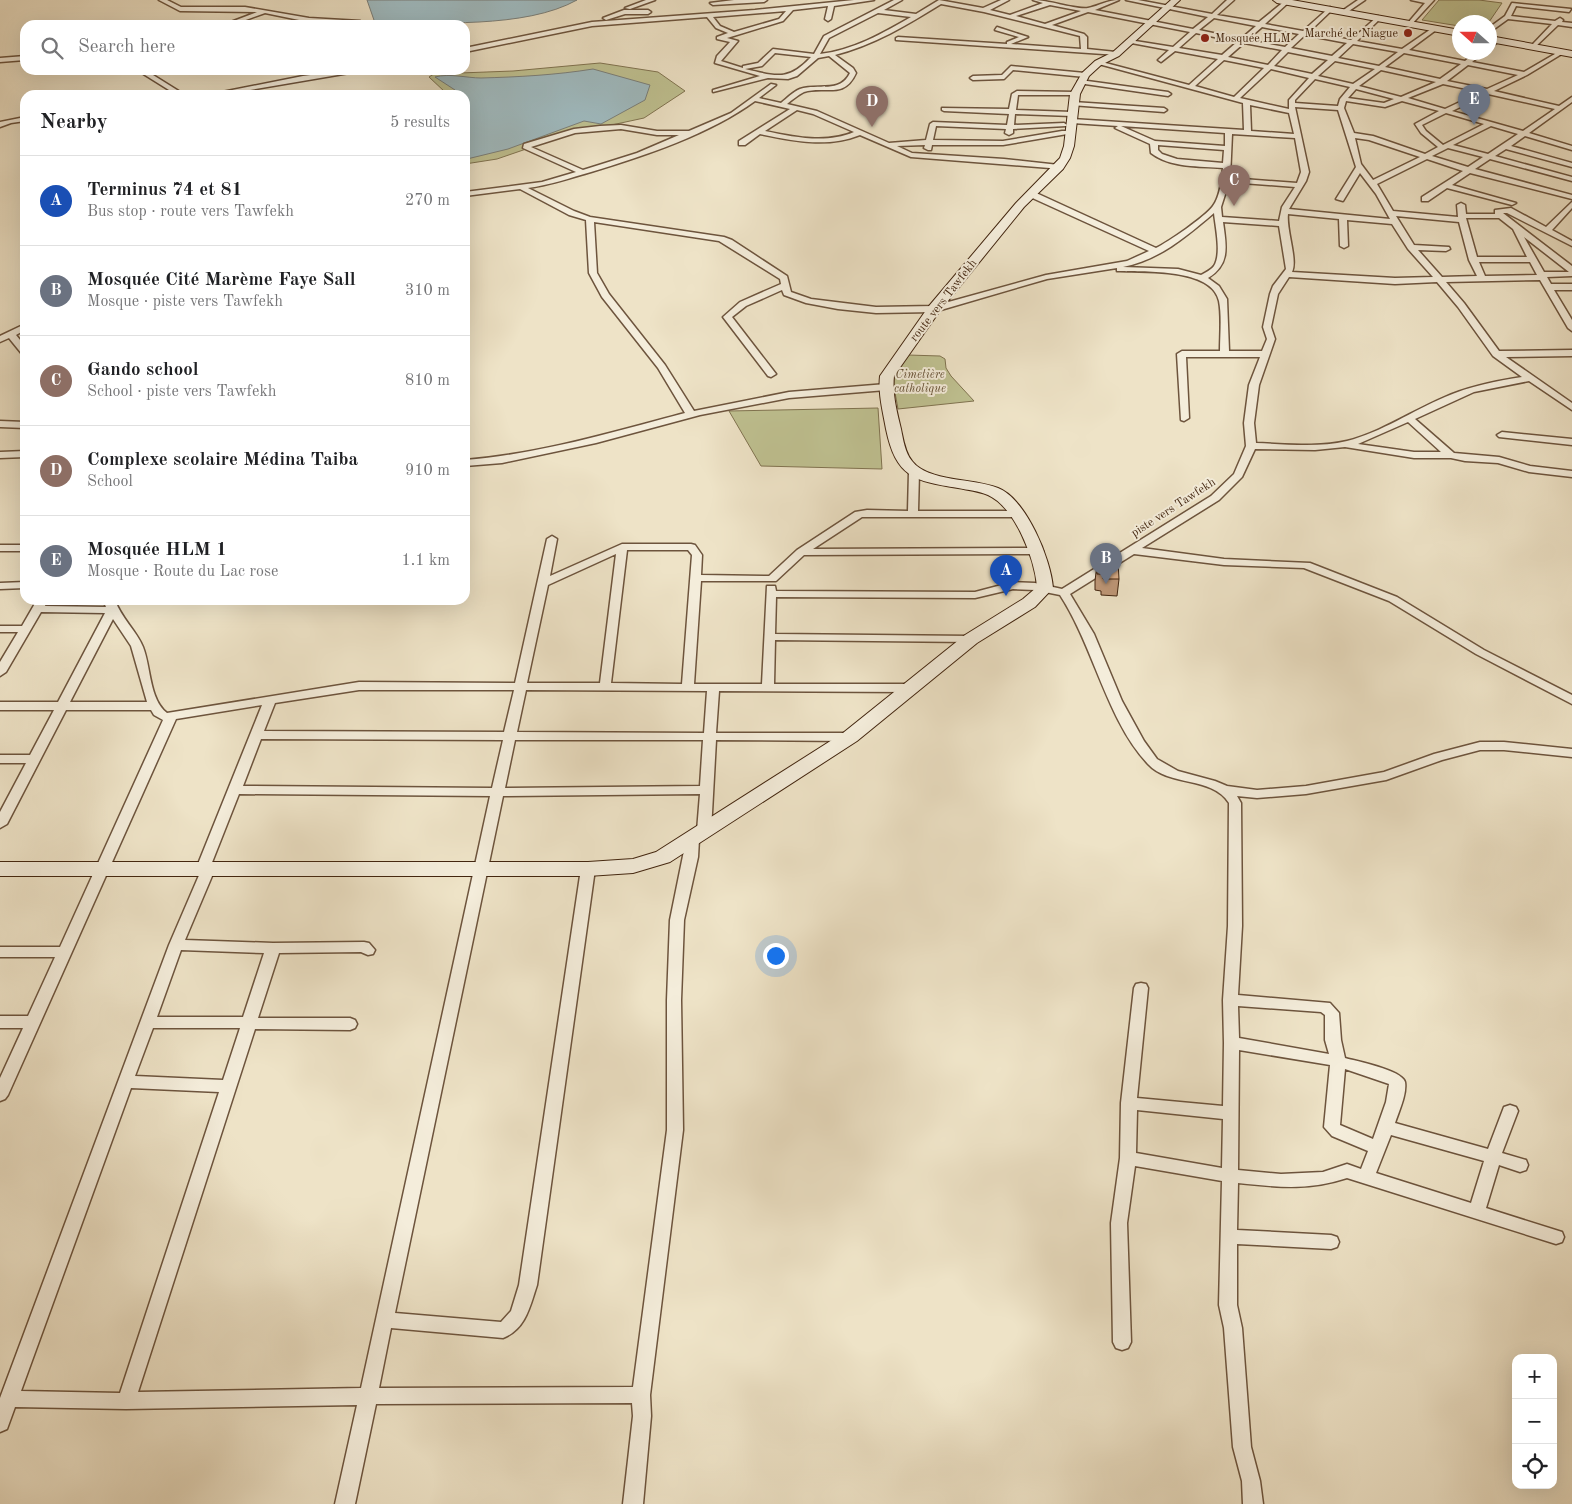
<!DOCTYPE html>
<html lang="en">
<head>
<meta charset="utf-8">
<style>
  :root { --surface:#fff; --page:#f2f2f2; --text:#202124; --muted:#757577; --line:#e0e0e0; --accent:#8f2418 }
  body { margin:0; font-family:"Old Standard TT",serif; background:var(--page); color:var(--text) }
  .controls { position:absolute; right:15px; bottom:15px; display:grid; overflow:hidden; border-radius:10px; box-shadow:0 5px 20px #0002 }
  .controls button { width:45px; height:45px; display:grid; place-items:center; padding:0; border:0; border-bottom:1px solid var(--line); background:var(--surface); color:var(--text); font:25px sans-serif }
  .compass { position:absolute; left:1452px; top:15px; width:45px; height:45px; border-radius:50%; background:var(--surface); box-shadow:0 5px 20px #0002; rotate:291deg }
  .you { position:absolute; left:775px; top:955px; width:18px; height:18px; margin:-12px; border:4px solid #fff; border-radius:50%; background:#1a73e8; box-shadow:0 0 0 8px #1a73e833 }
  .badge { display:grid; place-items:center; width:32px; height:32px; border-radius:50%; background:var(--accent); color:#fff; font-size:16px; font-weight:700 }
  .pin { position:absolute; translate:-50% -41px; filter:drop-shadow(0 1px 2px #0008) }
  .pin::after { content:''; position:absolute; top:26px; width:18px; height:15px; background:inherit; clip-path:polygon(0 0,100% 0,50% 100%) }
  .list { margin:0; padding:0; list-style:none }
  h2 { display:flex; justify-content:space-between; align-items:center; height:65px; margin:0; padding:0 20px; font-size:21px }
  h2 small { font-size:16px; font-weight:400; color:var(--muted) }
  .list li { display:grid; grid-template-columns:32px 1fr auto; gap:15px; align-items:center; box-sizing:border-box; height:90px; padding:0 20px; border-top:1px solid var(--line) }
  .list b { display:block; font-size:19px; white-space:nowrap }
  .list p { margin:0; font-size:16px; white-space:nowrap; color:var(--muted) }
  .list em { font-size:16px; font-style:normal; color:var(--muted) }
  .icon { flex:none; width:28px; height:28px; fill:none; stroke:currentColor; stroke-width:2; stroke-linecap:round; stroke-linejoin:round }
  .map { position:relative; flex:none; width:1572px; height:1504px; overflow:hidden }
  .search { position:absolute; background:var(--surface); box-shadow:0 5px 20px #0002; left:20px; top:20px; width:450px; height:55px; display:flex; align-items:center; gap:12px; box-sizing:border-box; padding:0 18px; border-radius:15px; color:var(--muted); font-size:19px }
  .panel { position:absolute; background:var(--surface); box-shadow:0 5px 20px #0002; left:20px; top:90px; width:450px; height:515px; border-radius:15px }
  .map>svg:first-child { display:block }
</style>
</head>
<body>
<div class="map">
<svg width="1572" height="1504" viewBox="0 0 1572 1504">
  <rect width="100%" height="100%" fill="#eee3c7"/>
  <filter id="stains"><feTurbulence type="fractalNoise" baseFrequency=".004" numOctaves="4"/><feColorMatrix values="0 0 0 0 .2 0 0 0 0 .09 0 0 0 0 .02 0 0 0 .5 -.17"/></filter>
  <radialGradient id="worn" r=".72"><stop offset=".6" stop-color="#630" stop-opacity="0"/><stop offset="1" stop-color="#630" stop-opacity=".3"/></radialGradient>
  <g fill="#bfc191" stroke="#807350">
    <polygon points="1439,0 1479,0 1502,3 1489,22 1460,22 1459,26 1422,20"/>
    <polygon points="600,63 658,72 685,91 644,118 570,134 497,159 465,164 465,95 438,95 445,92 429,77 440,70 460,73 513,71"/>
    <path d="M908,355L940,356L945,359L946,368L951,376L974,401L898,409C893,379 889,380 908,355Z"/>
    <polygon points="878,408 882,469 761,466 729,411"/>
  </g>
  <g fill="#9fbbc1" stroke="#7a7f7a">
    <path d="M367,0H577C525,29 435,22 375,23Z"/>
    <path d="M593,69L650,85L645,100L601,124L584,121L508,149L467,159H465V95H448L455,90L435,77C449,73 467,78 481,78C518,77 556,75 593,69Z"/>
  </g>
  <g fill="none" stroke-linecap="round" stroke-linejoin="round">
    <g stroke="#6d543d" stroke-width="3">
      <g id="street">
        <polygon points="159,0 167,0 181,7 245,7 309,18 360,21 365,25 309,22 265,13 232,25 223,25 257,12 180,11"/>
        <polygon points="646,0 655,0 630,9 625,8"/>
        <polygon points="734,0 767,0 764,2 713,5 710,3"/>
        <path d="M854,0H874L834,6L831,19L828,21L825,19L828,6L793,10L783,21L727,38L738,41L721,61L743,68V66L758,63L773,49L814,54L824,36L894,0H902L884,10L916,14L939,0L983,8L1001,0H1009L990,10L1010,15L1043,3L1033,0C1049,0 1077,10 1088,8C1099,6 1107,0 1119,0L1095,10L1193,29L1208,17L1126,0H1138L1212,14L1227,0H1234L1217,15L1259,22L1286,0L1288,3L1265,24L1303,31L1330,7L1332,10L1309,32L1351,40L1378,16L1380,19L1357,41L1402,49L1434,27L1436,30L1409,50L1465,61L1476,52H1484L1472,62L1524,72L1560,51L1565,52L1527,75L1494,91L1559,106L1572,97V102L1529,133L1572,146V150L1525,136L1511,146L1572,163V167L1506,149L1495,156L1572,177V181L1490,159L1475,169L1572,195V199L1470,173L1452,185L1516,203L1512,205L1447,188L1428,201H1422V197L1463,171L1427,159L1377,184L1393,211L1458,217L1457,205L1461,203L1465,205L1466,214H1495V210L1511,208L1546,227L1572,202V208L1552,230L1572,241V246L1507,213H1503L1572,266V276L1547,277L1551,284H1572V290H1554L1572,320V331L1568,328L1540,280L1446,282L1464,303L1499,351L1572,350V356L1506,357L1572,403V410L1529,381L1474,392L1415,419L1454,453L1499,457L1530,466L1572,471V477L1529,472L1498,463L1465,461L1451,458H1414L1345,447L1315,450L1255,449L1242,477L1219,500L1142,548L1224,559L1310,563L1397,597L1484,650L1572,695V704L1476,654L1389,601L1304,568L1224,565L1134,554L1070,594L1094,634L1122,701L1144,741L1157,759L1178,771L1215,781L1227,786L1257,790L1306,786L1384,772L1434,754L1480,742H1504L1572,749V757L1504,750H1480L1442,760L1386,780L1306,794L1257,798L1237,796L1241,803L1242,926L1238,995L1330,1003L1339,1013L1341,1040L1345,1058C1356,1061 1402,1070 1405,1082C1407,1094 1399,1111 1395,1123L1488,1149L1504,1107L1510,1105L1516,1107L1518,1111L1502,1153L1526,1160L1528,1165L1526,1170L1520,1172L1499,1165L1486,1208L1562,1232L1564,1237L1562,1242L1556,1244L1347,1178C1307,1191 1279,1187 1238,1183L1237,1230L1331,1235L1337,1237L1339,1242L1337,1247L1331,1249L1237,1244V1305L1242,1328L1251,1447L1260,1481L1263,1504H1243L1242,1481L1233,1447L1224,1328L1219,1305L1222,1181L1135,1166L1127,1223L1131,1342L1128,1348L1122,1350L1116,1348L1113,1342L1111,1223L1120,1158L1121,1103L1134,988L1136,984L1141,983L1146,984L1148,988L1137,1098L1223,1106L1224,1043L1223,1000L1228,926L1229,803C1212,776 1169,787 1148,764C1107,721 1094,647 1060,595L1035,590L1013,589L975,598L776,597L775,634L971,636L977,639L971,642L775,640L774,684H911L917,688L911,692L719,691L716,733H850L856,737L850,741L716,740L711,831L709,834H699L697,831L700,794L503,796L395,1313L501,1322L511,1311L519,1285L581,869L583,866H593L595,869L537,1285C530,1306 526,1329 503,1338L391,1328L379,1388L633,1387L667,1130V1000L670,920L687,836H697L699,839L698,857L684,920L681,1000L683,1130L650,1395L651,1416L643,1504H623L633,1416L632,1403L376,1404L355,1504H335L357,1405L126,1409L15,1407L7,1429L0,1432V1398L169,945L200,873L196,869L262,705L176,719L8,1095L5,1099L0,1101V1078L23,1028H0V1016H28L55,957H0V947H60L163,720L154,715L151,710H66L7,824L0,828V812L26,763H0V755H30L54,710H0V702H58L105,613L41,612L6,672L0,676V662L18,632H0V626H22L37,600H47L45,606L106,607L103,600H115C121,618 136,630 143,647C151,667 149,699 167,713L359,682L515,683L547,539L552,536L557,539L550,576L622,544H691L695,545L702,555L701,575L769,576L797,550L855,512L867,510L908,511L909,472L914,469L919,472L918,511H1016L1021,514L1016,517H862L813,549L1038,548L1043,551L1038,554L804,555L776,581H701L694,684H762L767,586H775L776,591L975,592L1013,582L1035,583L1062,589L1211,496L1234,474L1246,446L1244,423L1249,385L1260,357H1186L1189,418L1184,421L1181,420L1177,354L1182,351H1220C1220,335 1222,316 1219,301C1212,268 1144,272 1120,271H1117V268L1047,279L934,312L876,313L838,309L806,303L784,295L782,290L746,306L732,317L776,374L771,377L768,376L723,317L740,302L781,284L780,279L719,241L594,222L597,273L609,294L665,365L694,411L789,392L886,384L891,387L886,390L789,398L700,415L596,443L502,463L465,466V460C540,454 613,432 685,413L658,368L602,297L589,273L586,220L569,215L520,189L465,196V192L542,182L576,172L523,148L524,144L574,129L600,126L621,125L657,131H689L731,113L771,84L776,85L759,98L781,103C787,98 793,92 800,89C818,83 840,94 850,73L829,56L818,58L797,76L788,79L768,78L713,92V90L760,76L715,63L717,56L730,42L717,39V37L728,33L716,28L707,17L592,26L465,52V48L592,22L755,10ZM941,4L984,12L1080,36L1081,49L1011,44L1028,37L997,27L995,30L1019,37L1007,42V44L898,37L896,38V40L1118,55V53L1116,52L1087,49V37L1084,34L1052,25L1088,12L1190,32L1173,47L1129,40L1126,42L1169,50L1158,60L1161,62L1175,51L1218,59L1189,85L1098,61L1095,63L1243,103L1244,130L1072,119L1069,121L1072,123L1118,126L1115,128L1117,129L1150,144L1151,153C1170,168 1200,166 1223,168C1222,179 1220,197 1213,206C1205,217 1168,242 1156,248L1034,192H1028V196L1149,251L1127,261L1046,275L934,306L876,307L811,299L791,292L787,276L732,240L724,237L590,217L574,211L528,188C550,185 570,178 591,172C644,156 710,134 755,101L790,109L739,141V145H745L760,134C794,141 827,148 860,135L911,157L1062,169V165H1059L1004,159L912,153L897,146L925,145L924,148L928,150H931L932,145H1003L1073,133V131H1062L1003,141L933,140L936,126L1006,129L1005,133L1009,135L1013,133V129L1066,126L1067,125L1064,123L1014,125L1015,114L1072,116L1075,114L1072,112L1016,110L1018,95H1077V93L1075,92L1017,91L1012,94L1009,109L942,108V110L944,111L1009,114L1007,125L933,122L930,124L926,140L889,143L817,111L787,104C792,100 798,95 804,92C825,85 844,100 856,73L853,68L835,55C874,45 907,25 941,4ZM1050,5L1081,11L1045,24L1016,16ZM786,11L779,19L734,32L720,26L713,17ZM878,13L911,17C883,33 854,50 820,54L829,38ZM1214,18L1256,26L1241,39L1199,30ZM1262,27L1299,34L1285,47L1247,40ZM1196,33L1237,42L1222,55L1179,48ZM1305,35L1347,43L1332,56L1291,48ZM1244,43L1282,50L1268,65L1228,57ZM1353,44L1398,52L1379,66L1338,58ZM1288,52L1328,60L1312,74L1274,66ZM775,53L811,57C788,82 776,76 745,69L762,66ZM1404,53L1461,64L1440,79L1385,67ZM1224,60L1264,68L1234,97L1195,86ZM1335,61L1375,69L1353,84L1318,76ZM1468,65L1518,75L1487,89L1447,81ZM1271,69L1309,78L1289,100V109L1240,98ZM1381,70L1436,82L1401,97L1359,86ZM1315,79L1350,87L1340,99L1338,106L1295,103V100ZM1443,84L1481,92L1445,109L1408,98ZM1356,89L1394,99L1384,103L1348,98ZM1488,94L1555,109L1523,131L1452,111ZM1346,101L1385,107L1402,101L1439,111L1415,124L1421,133L1438,147L1425,154L1373,136L1354,133L1344,108ZM1250,105L1289,113L1294,134L1251,131ZM1295,107L1338,110L1356,167L1336,199L1343,201L1360,173L1376,194L1390,219L1289,209L1306,181L1309,172ZM797,110L813,114L854,132C826,144 794,137 765,131ZM1446,113L1484,124L1443,145L1426,131L1422,125ZM1121,126L1225,133V146L1155,141ZM1491,126L1518,134L1488,154L1453,145ZM621,129L657,135H679L637,153L583,170L531,147L575,133ZM1232,134L1295,138L1301,172L1297,183L1230,178ZM1355,138L1369,140L1420,157L1373,180L1361,164ZM1158,145L1224,150L1223,163L1177,159L1162,154L1158,150ZM1448,148L1483,157L1468,167L1432,156ZM1229,182L1295,187L1282,207L1279,221L1222,217L1221,207ZM1214,213C1215,225 1222,254 1214,266C1211,270 1205,273 1201,275L1178,269L1123,267C1159,260 1187,236 1214,213ZM1288,214L1339,219L1340,246L1344,248L1348,246L1347,220L1392,224L1408,249L1433,277L1395,278L1292,272C1298,260 1286,230 1288,214ZM1396,216L1459,222L1469,260L1477,276L1442,277L1418,250L1446,251L1450,249L1449,247L1414,245ZM1466,218H1499L1513,229L1527,257H1477ZM1223,222L1279,226L1286,269L1273,286L1270,294L1263,327L1267,339L1262,351H1229L1227,299L1219,286L1208,278C1231,264 1226,245 1223,222ZM1524,237L1569,272H1544ZM1479,262H1530L1537,275L1485,276ZM1289,277L1395,284L1437,282L1458,307L1493,356L1522,377C1496,381 1470,386 1445,397C1412,411 1382,432 1347,441C1318,448 1285,444 1256,443L1254,423L1259,385L1275,339L1271,327L1278,294ZM1408,422L1441,452H1414L1358,444ZM627,550H688L692,555L682,684L611,683ZM616,554L600,683H527L548,585ZM113,619L131,646L147,702H70ZM359,690H514L504,732L264,731L275,703ZM526,690L707,691L704,733L517,732ZM261,739L503,740L492,788L243,786ZM515,740H703L700,786L505,788ZM239,794L490,796L361,1388L138,1392L255,1029L350,1030L355,1028L357,1024L355,1020L350,1018H258L279,953L361,952L368,955L373,954L375,950L369,943L364,942L273,943L185,940L215,869L211,865ZM181,950L264,953L243,1017H157ZM1238,1006L1321,1012L1325,1015V1040L1329,1054L1239,1038ZM153,1028H240L223,1080L135,1076ZM1239,1050L1330,1065L1324,1127L1332,1136L1368,1151L1361,1169L1347,1164L1323,1172L1281,1174L1238,1170ZM1345,1069L1389,1084L1386,1102L1373,1139L1340,1125ZM131,1088L219,1092L120,1393L21,1391ZM1137,1110L1223,1119L1222,1168L1136,1153ZM1391,1135L1484,1161L1471,1203L1376,1173Z"/>
        <polygon points="1358,0 1365,0 1346,13 1342,13 1342,11"/>
        <polygon points="1411,0 1434,0 1410,26 1407,24 1425,3"/>
        <polygon points="1512,3 1571,9 1569,12 1516,6 1511,16 1555,21 1560,18 1563,20 1562,22 1572,23 1572,27 1558,25 1534,48 1532,47 1532,45 1552,24 1508,19 1490,32 1490,27 1505,16"/>
        <polygon points="624,10 648,10 651,12 648,14 625,14 606,20 603,18"/>
        <polygon points="1497,38 1500,40 1499,41 1490,48 1490,43"/>
        <polygon points="25,56 25,60 0,62 0,58"/>
        <polygon points="1011,66 1085,73 1088,75 1085,77 1013,70 1004,79 973,80 970,78 973,76 1002,75"/>
        <polygon points="137,70 145,70 185,95 177,95"/>
        <polygon points="349,70 367,70 221,95 207,95 303,76"/>
        <polygon points="1080,80 1168,92 1171,94 1168,96 1078,83 1078,81"/>
        <polygon points="1073,102 1164,108 1167,110 1164,112 1071,105 1070,104"/>
        <polygon points="25,117 25,121 11,123 0,127 0,122"/>
        <polygon points="25,324 25,330 16,335 25,346 25,355 22,354 9,338 0,342 0,336"/>
        <polygon points="0,421 25,422 25,428 0,427"/>
        <polygon points="1502,432 1572,439 1572,445 1499,437 1497,435"/>
        <polygon points="25,451 25,457 0,458 0,452"/>
        <rect x="0" y="545" width="25" height="6"/>
        <polygon points="25,582 25,588 0,589 0,583"/>
      </g>
    </g>
    <g stroke="#42250f" stroke-width="2">
      <g id="secondary">
        <path d="M1171,0H1180L1119,56L1101,65L1089,76L1080,94L1074,146L1070,158L1063,169L1024,207L939,312L894,376C892,394 897,412 901,429C903,439 905,453 912,461C928,482 974,478 998,488C1026,499 1051,559 1053,588L1035,607L977,643L857,741L670,862L633,873L588,876H0V862H588L633,859L656,852L843,733L965,635L1023,599L1037,587C1035,559 1015,507 988,495C979,491 968,490 958,488C914,481 896,477 886,429C883,412 878,394 880,376L929,306L1016,203L1060,158L1064,146L1070,94L1082,73L1095,61L1113,52Z"/>
        <polygon points="1273,0 1292,0 1460,30 1460,36 1277,3"/>
        <polygon points="1490,36 1572,51 1572,57 1490,42"/>
      </g>
    </g>
    <use href="#street" fill="#f4eddb" fill-rule="evenodd"/>
    <use href="#secondary" fill="#f4eddb" fill-rule="evenodd"/>
  </g>
  <polygon fill="#be9777" stroke="#42250f" points="1097,564 1119,579 1117,596 1101,595 1101,591 1095,590 1095,581"/>
  <polygon fill="#ddb08a" stroke="#42250f" points="1102,561 1118,562 1119,579 1103,579 1103,574 1097,574 1097,564"/>
  <g fill="#8f2418" stroke="#f4eddb" stroke-width="2">
    <circle cx="1408" cy="33" r="5"/>
    <circle cx="1205" cy="38" r="5"/>
  </g>
  <g text-anchor="middle" stroke-width="4" stroke-linejoin="round" paint-order="stroke">
    <g font-size="12" fill="#42250f" stroke="#f4eddb" text-anchor="end">
      <text x="1398" y="37">Marché de Niague</text>
      <text x="1215" y="42" text-anchor="start">Mosquée HLM</text>
    </g>
    <g font-size="12" fill="#42250f" stroke="#f4eddb">
      <text transform="translate(943 300) rotate(-52)" y="4">route vers Tawfekh</text>
      <text transform="translate(1173 507) rotate(-33)" y="4">piste vers Tawfekh</text>
    </g>
    <g font-size="12" font-style="italic" fill="#614c30" stroke="#f4eddb">
      <text x="920" y="378">Cimetière<tspan x="920" dy="14">catholique</tspan></text>
    </g>
  </g>
  <rect width="100%" height="100%" filter="url(#stains)"/>
  <rect width="100%" height="100%" fill="url(#worn)"/>
</svg>
<div class="controls">
<button>+</button>
<button>−</button>
<button><svg class="icon" aria-label="locate" viewBox="0 0 24 24"><circle cx="12" cy="12" r="6"/><path d="M12 2v4M12 18v4M2 12h4M18 12h4"/></svg></button>
</div>
<svg class="compass" viewBox="-18 -18 36 36"><path d="M0-13l5 13h-10z" fill="#e53935"/><path d="M0 13l5-13h-10z" fill="#757577"/></svg>
<div class="you"></div>
<div class="pin badge" style="left:1006px;top:596px;background:#1a4fb4">A</div>
<div class="pin badge" style="left:1106px;top:584px;background:#6b7280">B</div>
<div class="pin badge" style="left:1234px;top:206px;background:#8d6e63">C</div>
<div class="pin badge" style="left:872px;top:127px;background:#8d6e63">D</div>
<div class="pin badge" style="left:1474px;top:125px;background:#6b7280">E</div>
<div class="search"><svg class="icon" aria-label="search" viewBox="0 0 24 24"><circle cx="10" cy="10" r="6"/><path d="M15 15l6 6"/></svg>Search here</div>
<section class="panel">
<h2>Nearby<small>5 results</small></h2>
<ul class="list">
<li><span class="badge" style="background:#1a4fb4">A</span><div><b>Terminus 74 et 81</b><p>Bus stop · route vers Tawfekh</p></div><em>270 m</em></li>
<li><span class="badge" style="background:#6b7280">B</span><div><b>Mosquée Cité Marème Faye Sall</b><p>Mosque · piste vers Tawfekh</p></div><em>310 m</em></li>
<li><span class="badge" style="background:#8d6e63">C</span><div><b>Gando school</b><p>School · piste vers Tawfekh</p></div><em>810 m</em></li>
<li><span class="badge" style="background:#8d6e63">D</span><div><b>Complexe scolaire Médina Taiba</b><p>School</p></div><em>910 m</em></li>
<li><span class="badge" style="background:#6b7280">E</span><div><b>Mosquée HLM 1</b><p>Mosque · Route du Lac rose</p></div><em>1.1 km</em></li>
</ul>
</section>
</div>
</body>
</html>
